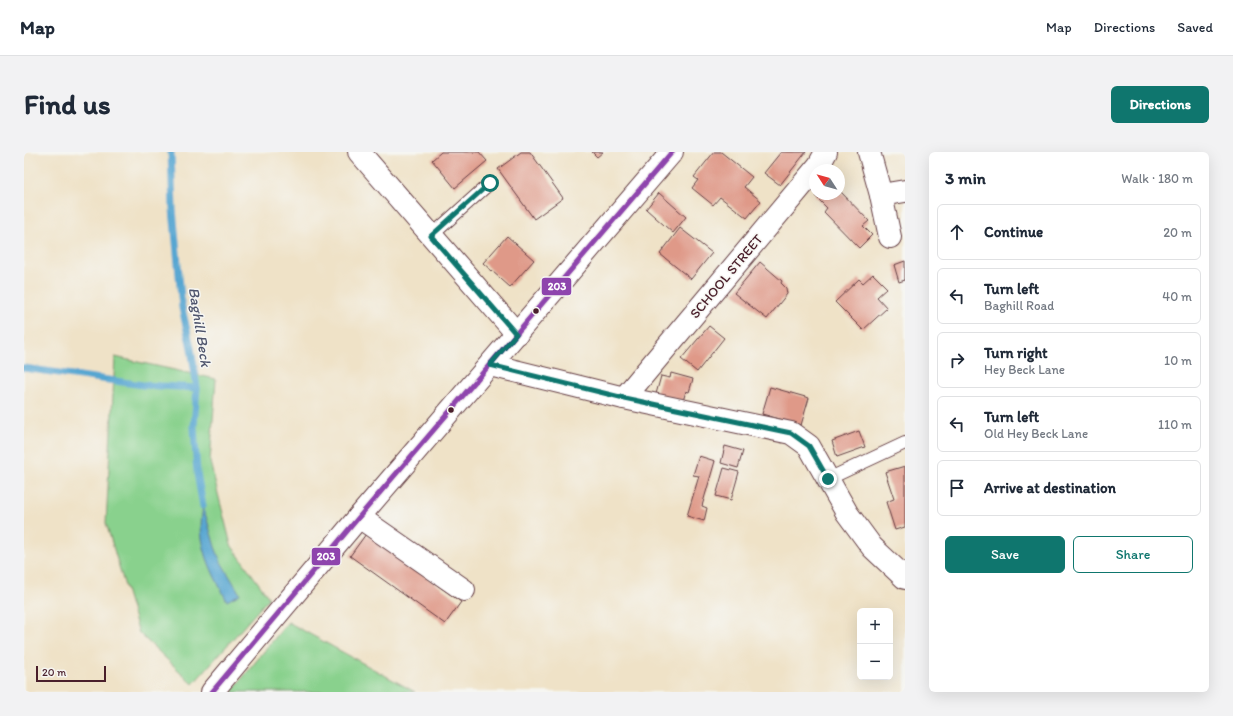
<!DOCTYPE html>
<html lang="en">
<head>
<meta charset="utf-8">
<style>
  :root { --surface:#fff; --page:#f2f2f3; --text:#1f2937; --muted:#747a83; --line:#e0e1e3; --accent:#0f766e }
  body { margin:0; font-family:Itim,sans-serif; background:var(--page); color:var(--text) }
  .controls { position:absolute; right:12px; bottom:12px; display:grid; overflow:hidden; border-radius:6px; box-shadow:0 4px 16px #0002 }
  .controls button { width:36px; height:36px; display:grid; place-items:center; padding:0; border:0; border-bottom:1px solid var(--line); background:var(--surface); color:var(--text); font:20px sans-serif }
  .compass { position:absolute; left:785px; top:12px; width:36px; height:36px; border-radius:50%; background:var(--surface); box-shadow:0 4px 16px #0002; rotate:306deg }
  .scale { position:absolute; left:12px; bottom:10px; width:70px; box-sizing:border-box; padding-left:4px; border:2px solid #4a1f2b; border-top:0; font-size:11px; line-height:14px; white-space:nowrap; color:#4a1f2b; -webkit-text-stroke:3px #f6f6f2; paint-order:stroke }
  .stop { position:absolute; width:12px; height:12px; margin:-9px; border:3px solid #0f766e; border-radius:50%; background:#fff }
  .stop.end { background:#0f766e; border-color:#fff; box-shadow:0 1px 4px #0008 }
  .list { margin:0; padding:0; list-style:none }
  h2 { display:flex; justify-content:space-between; align-items:center; height:52px; margin:0; padding:0 16px; font-size:17px }
  h2 small { font-size:13px; font-weight:400; color:var(--muted) }
  .list li { display:grid; grid-template-columns:26px 1fr auto; gap:12px; align-items:center; box-sizing:border-box; height:56px; margin:0 8px 8px; padding:0 8px; border:1px solid var(--line); border-radius:6px }
  .list b { display:block; font-size:15px; white-space:nowrap }
  .list p { margin:0; font-size:13px; white-space:nowrap; color:var(--muted) }
  .list em { font-size:13px; font-style:normal; color:var(--muted) }
  .actions { display:flex; gap:8px; padding:12px 16px }
  .actions a { flex:1; padding:9px 0; border:1px solid var(--accent); border-radius:6px; text-align:center; font-size:14px; color:var(--accent) }
  .actions .main { background:var(--accent); color:#fff }
  .icon { flex:none; width:22px; height:22px; fill:none; stroke:currentColor; stroke-width:2; stroke-linecap:round; stroke-linejoin:round }
  .map { position:relative; flex:none; width:881px; height:540px; overflow:hidden; border-radius:6px }
  header { display:flex; align-items:center; gap:24px; box-sizing:border-box; height:56px; padding:0 20px; background:var(--surface); border-bottom:1px solid var(--line) }
  header strong { font-size:19px }
  nav { display:flex; gap:22px; margin-inline-start:auto; font-size:14px }
  .intro { display:flex; align-items:center; justify-content:space-between; box-sizing:border-box; height:96px; padding:0 24px }
  h1 { margin:0; font-size:28px }
  .button { padding:10px 18px; border-radius:6px; background:var(--accent); color:#fff; font-size:14px; font-weight:700 }
  main { display:flex; gap:24px; padding:0 24px }
  aside { flex:1; background:var(--surface); border-radius:6px; box-shadow:0 4px 16px #0002 }
  .map>svg:first-child { display:block }
</style>
</head>
<body>
<header>
<strong>Map</strong>
<nav><a>Map</a><a>Directions</a><a>Saved</a></nav>
</header>
<div class="intro"><h1>Find us</h1><a class="button">Directions</a></div>
<main>
<div class="map">
<svg width="881" height="540" viewBox="0 0 881 540">
  <rect width="100%" height="100%" fill="#f6f6f2"/>
  <filter id="ink" filterUnits="userSpaceOnUse"><feTurbulence type="fractalNoise" baseFrequency=".025" numOctaves="2"/><feDisplacementMap in="SourceGraphic" scale="8" xChannelSelector="R" yChannelSelector="G"/><feConvolveMatrix kernelMatrix="1 2 1 2 8 2 1 2 1" color-interpolation-filters="sRGB"/></filter>
  <filter id="wash" filterUnits="userSpaceOnUse"><feTurbulence type="fractalNoise" baseFrequency=".012" numOctaves="4" result="noise"/><feDisplacementMap in="SourceGraphic" scale="16" xChannelSelector="R" yChannelSelector="G"/><feGaussianBlur stdDeviation="0.9" result="paint"/><feColorMatrix in="noise" values="0 0 0 0 0 0 0 0 0 0 0 0 0 0 0 0 0 1.4 0 .05"/><feComposite in="paint" operator="in"/></filter>
  <g filter="url(#wash)">
    <rect width="100%" height="100%" fill="#efe2c7"/>
    <g fill="#89d18d" stroke="#6a785c">
      <polygon points="91,205 192,227 186,310 207,393 245,446 169,532 115,481 82,371"/>
      <polygon points="264,470 391,540 207,540"/>
    </g>
    <path fill="#57a6d1" stroke="#50627e" d="M179,354L191,395L197,410L216,442L203,449C191,426 178,403 177,376C177,369 178,361 179,354Z"/>
    <g fill="none" stroke-linecap="round" stroke-linejoin="round">
      <g stroke="#57a6d1" stroke-width="7">
        <polyline points="147,0 149,57 158,156 167,196 173,236 170,275 173,321 179,354"/>
        <polyline points="0,216 119,233 173,236"/>
      </g>
    </g>
    <g id="blocks">
      <g fill="#df9988">
        <polygon points="417,0 455,0 463,9 431,36 408,8"/>
        <polygon points="497,0 506,0 539,46 510,67 474,17"/>
        <polygon points="568,0 579,0 573,5"/>
        <polygon points="690,0 697,0 728,25 720,35 737,49 723,66 696,45 689,53 668,36 674,28 670,25"/>
        <polygon points="757,0 782,0 756,33 740,21"/>
        <polygon points="815,38 845,69 839,74 848,83 835,96 800,60 803,56 791,44 793,42 815,42"/>
        <polygon points="635,41 662,65 649,81 622,57"/>
        <polygon points="656,76 688,101 667,127 636,102"/>
        <polygon points="483,84 510,108 486,135 459,111"/>
        <polygon points="881,109 881,128 875,130 870,113"/>
        <polygon points="736,110 758,129 757,131 762,136 763,142 743,167 710,141"/>
        <polygon points="849,122 863,136 853,145 863,156 839,178 811,150 835,127 839,131"/>
        <polygon points="685,174 700,186 673,220 657,207"/>
        <polygon points="647,221 669,227 665,240 662,239 659,249 632,242 637,224 646,226"/>
        <polygon points="746,235 785,246 777,273 738,262"/>
        <polygon points="835,279 841,295 813,305 808,289"/>
        <polygon points="701,294 719,299 714,316 697,311"/>
        <polygon points="675,304 691,309 678,354 683,356 680,369 663,364 675,324 669,323"/>
        <polygon points="881,314 881,375 871,378 862,350 870,347 861,320"/>
        <polygon points="700,316 715,320 707,348 692,344"/>
        <polygon points="342,382 437,450 421,472 326,404"/>
      </g>
    </g>
  </g>
  <g filter="url(#ink)">
    <use href="#blocks" fill-opacity="0" stroke="#633c42" stroke-width="1"/>
    <g fill="none" stroke-linecap="round" stroke-linejoin="round">
      <g stroke="#633c42" stroke-width="14">
        <g id="lane">
          <polyline points="407,84 466,31"/>
          <polyline points="804,327 881,291"/>
        </g>
      </g>
      <g stroke="#633c42" stroke-width="24">
        <g id="street">
          <polyline points="845,0 857,43 866,85"/>
          <polyline points="857,43 881,39"/>
          <polyline points="466,213 600,246 767,281 785,294 823,361 848,395 881,426"/>
          <polyline points="600,246 795,13 802,0"/>
          <polyline points="335,365 440,438"/>
        </g>
      </g>
      <g stroke="#633c42" stroke-width="24">
        <g id="secondary">
          <polyline points="335,0 493,182"/>
          <polyline points="188,540 335,365 648,0"/>
        </g>
      </g>
      <use href="#lane" stroke="#fff" stroke-width="12"/>
      <use href="#street" stroke="#fff" stroke-width="22"/>
      <use href="#secondary" stroke="#fff" stroke-width="22"/>
      <g stroke="#f6f6f2" stroke-width="8">
        <polyline id="bus-1" points="188,540 335,365 648,0"/>
      </g>
      <use href="#bus-1" stroke="#8e44ad" stroke-width="5"/>
    </g>
  </g>
  <g fill="none" stroke-linecap="round" stroke-linejoin="round" filter="url(#ink)">
    <polyline stroke="#0f766e" stroke-width="5" points="466,31 407,84 492,182 466,213 600,246 767,281 785,294 804,327"/>
  </g>
  <g fill="#4a1f2b" stroke="#f6f6f2" stroke-width="1.5">
    <circle cx="512" cy="159" r="3.5"/>
    <circle cx="427" cy="258" r="3.5"/>
  </g>
  <g text-anchor="middle" stroke-width="3" stroke-linejoin="round" paint-order="stroke">
    <g font-size="14" fill="#4a1f2b" stroke="#f6f6f2">
      <text transform="translate(702 124) rotate(-50)" y="5">SCHOOL STREET</text>
    </g>
    <g font-size="15" font-style="italic" fill="#4f556d" stroke="#f6f6f2">
      <text transform="translate(176 175) rotate(81)" y="5">Baghill Beck</text>
    </g>
  </g>
  <g stroke="#f6f6f2" stroke-width="1.5">
    <rect x="517" y="125" width="31" height="19" rx="4" fill="#8e44ad"/>
    <rect x="287" y="395" width="30" height="19" rx="4" fill="#8e44ad"/>
  </g>
  <g font-size="11" text-anchor="middle" font-weight="bold" fill="#fff">
    <text x="533" y="138">203</text>
    <text x="302" y="408">203</text>
  </g>
</svg>
<div class="controls">
<button>+</button>
<button>−</button>
</div>
<svg class="compass" viewBox="-18 -18 36 36"><path d="M0-13l5 13h-10z" fill="#e53935"/><path d="M0 13l5-13h-10z" fill="#747a83"/></svg>
<div class="scale">20 m</div>
<div class="stop" style="left:466px;top:31px"></div>
<div class="stop end" style="left:804px;top:327px"></div>
</div>
<aside>
<h2>3 min<small>Walk · 180 m</small></h2>
<ul class="list">
<li><svg class="icon" aria-label="ahead" viewBox="0 0 24 24"><path d="M12 20V5M6 11l6-6 6 6"/></svg><div><b>Continue</b></div><em>20 m</em></li>
<li><svg class="icon" aria-label="left" viewBox="0 0 24 24"><path d="M17 20v-9H6M10 6l-5 5 5 5"/></svg><div><b>Turn left</b><p>Baghill Road</p></div><em>40 m</em></li>
<li><svg class="icon" aria-label="right" viewBox="0 0 24 24"><path d="M7 20v-9h11M14 6l5 5-5 5"/></svg><div><b>Turn right</b><p>Hey Beck Lane</p></div><em>10 m</em></li>
<li><svg class="icon" aria-label="left" viewBox="0 0 24 24"><path d="M17 20v-9H6M10 6l-5 5 5 5"/></svg><div><b>Turn left</b><p>Old Hey Beck Lane</p></div><em>110 m</em></li>
<li><svg class="icon" aria-label="arrive" viewBox="0 0 24 24"><path d="M6 21V4h12l-3 4 3 4H6"/></svg><div><b>Arrive at destination</b></div></li>
</ul>
<div class="actions"><a class="main">Save</a><a>Share</a></div>
</aside>
</main>
</body>
</html>
